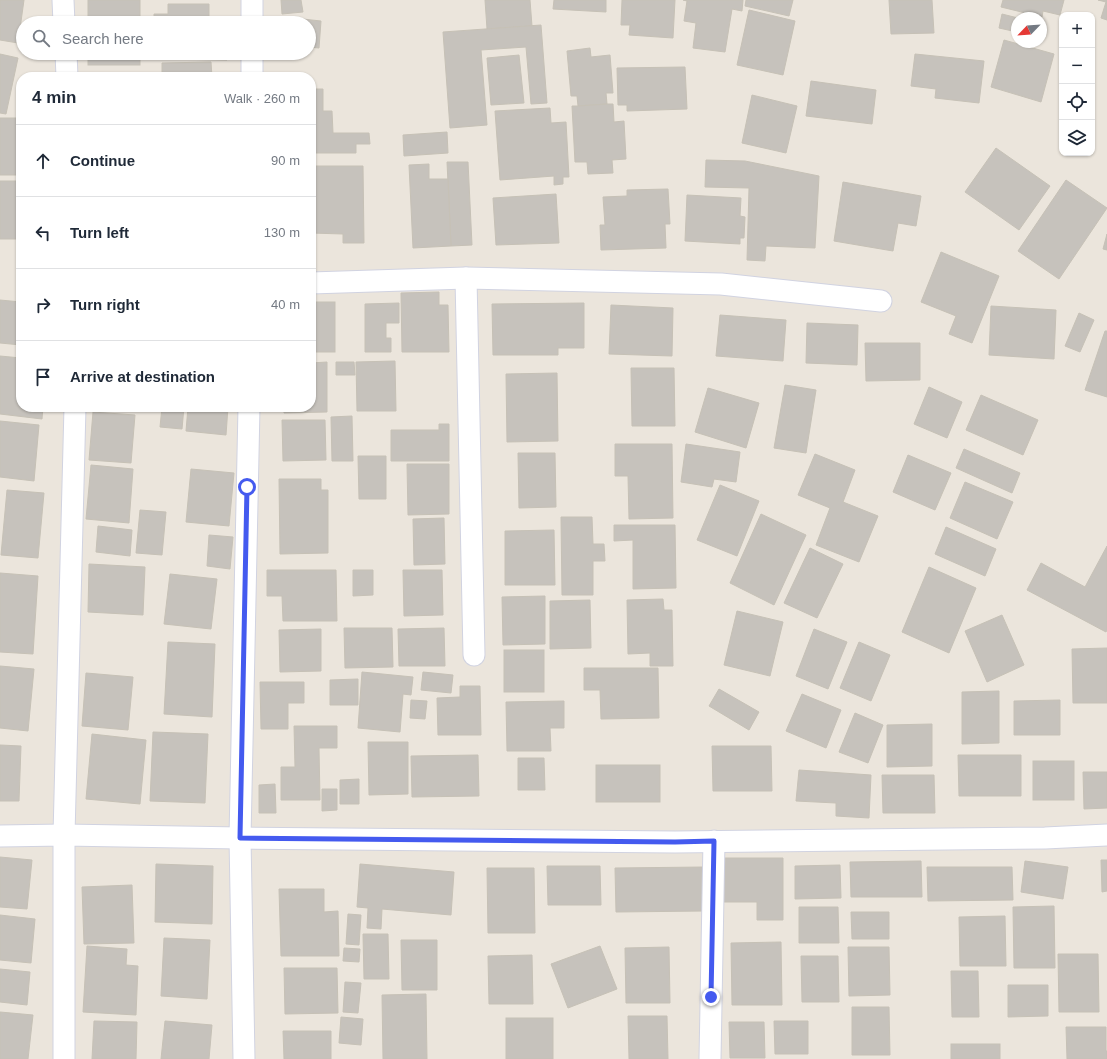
<!DOCTYPE html>
<html lang="en">
<head>
<meta charset="utf-8">
<style>
  :root { --surface:#fff; --page:#f2f2f3; --text:#1f2937; --muted:#747a83; --line:#e0e1e3 }
  body { margin:0; font-family:Arial,sans-serif; background:var(--page); color:var(--text) }
  .controls { position:absolute; right:12px; top:12px; display:grid; overflow:hidden; border-radius:8px; box-shadow:0 1px 3px #0004 }
  .controls button { width:36px; height:36px; display:grid; place-items:center; padding:0; border:0; border-bottom:1px solid var(--line); background:var(--surface); color:var(--text); font:20px sans-serif }
  .compass { position:absolute; left:1011px; top:12px; width:36px; height:36px; border-radius:50%; background:var(--surface); box-shadow:0 1px 3px #0004; rotate:245deg }
  .stop { position:absolute; width:12px; height:12px; margin:-9px; border:3px solid #445aef; border-radius:50%; background:#fff }
  .stop.end { background:#445aef; border-color:#fff; box-shadow:0 1px 4px #0008 }
  .list { margin:0; padding:0; list-style:none }
  h2 { display:flex; justify-content:space-between; align-items:center; height:52px; margin:0; padding:0 16px; font-size:17px }
  h2 small { font-size:13px; font-weight:400; color:var(--muted) }
  .list li { display:grid; grid-template-columns:26px 1fr auto; gap:12px; align-items:center; box-sizing:border-box; height:72px; padding:0 16px; border-top:1px solid var(--line) }
  .list b { display:block; font-size:15px; white-space:nowrap }
  .list em { font-size:13px; font-style:normal; color:var(--muted) }
  .icon { flex:none; width:22px; height:22px; fill:none; stroke:currentColor; stroke-width:2; stroke-linecap:round; stroke-linejoin:round }
  .map { position:relative; flex:none; width:1107px; height:1059px; overflow:hidden }
  .search { position:absolute; background:var(--surface); box-shadow:0 1px 3px #0004; left:16px; top:16px; width:300px; height:44px; display:flex; align-items:center; gap:10px; box-sizing:border-box; padding:0 14px; border-radius:22px; color:var(--muted); font-size:15px }
  .panel { position:absolute; background:var(--surface); box-shadow:0 1px 3px #0004; left:16px; top:72px; width:300px; height:340px; border-radius:16px }
  .map>svg:first-child { display:block }
</style>
</head>
<body>
<div class="map">
<svg width="1107" height="1059" viewBox="0 0 1107 1059">
  <rect width="100%" height="100%" fill="#ebe5dc"/>
  <g fill="#c6c2bc" stroke="#c6c1b6">
    <polygon points="0,0 24,0 18,43 0,40"/>
    <rect x="88" y="0" width="52" height="23"/>
    <polygon points="281,0 301,0 303,12 282,14"/>
    <polygon points="485,0 530,0 532,26 487,29"/>
    <polygon points="554,0 606,0 606,12 553,9"/>
    <polygon points="622,0 675,0 673,38 629,35 630,25 621,25"/>
    <polygon points="683,0 743,0 742,11 732,9 725,52 693,48 696,23 684,21 687,1"/>
    <polygon points="746,0 793,0 789,16 745,6"/>
    <polygon points="889,0 932,0 934,33 891,34"/>
    <polygon points="1003,0 1064,0 1060,15 1043,11 1042,17 1001,7"/>
    <polygon points="1098,0 1107,0 1107,20 1101,18 1106,2"/>
    <polygon points="168,4 209,4 209,23 154,23 154,14 168,14"/>
    <polygon points="749,10 795,21 783,75 737,65"/>
    <polygon points="1002,14 1018,18 1017,18 1017,32 999,28"/>
    <polygon points="293,18 321,21 319,48 309,47 309,23 293,23"/>
    <polygon points="541,25 547,103 531,104 526,47 481,50 487,125 450,128 443,32"/>
    <polygon points="1004,40 1054,54 1041,102 991,87"/>
    <polygon points="590,48 591,57 610,55 613,93 606,93 607,104 578,106 577,96 571,96 567,51"/>
    <rect x="88" y="53" width="52" height="12"/>
    <polygon points="167,53 227,53 227,60 167,59"/>
    <polygon points="0,54 18,58 6,114 0,113"/>
    <polygon points="915,54 984,61 979,103 935,98 936,89 911,86"/>
    <polygon points="519,55 524,103 491,105 487,58"/>
    <polygon points="211,62 212,77 162,77 162,63"/>
    <polygon points="685,67 687,109 627,111 627,105 618,105 617,68"/>
    <polygon points="811,81 876,90 872,124 806,116"/>
    <polygon points="311,89 323,89 323,111 332,111 333,133 369,133 370,144 356,144 356,153 311,153"/>
    <polygon points="752,95 797,106 786,153 742,143"/>
    <polygon points="607,104 613,104 614,122 624,121 626,159 612,160 613,173 588,174 587,162 575,162 572,106 578,106"/>
    <polygon points="550,108 551,123 566,122 569,177 563,177 563,184 554,185 554,176 500,180 495,111"/>
    <rect x="0" y="118" width="21" height="57"/>
    <polygon points="447,132 448,153 404,156 403,135"/>
    <polygon points="996,148 1050,186 1019,230 965,192"/>
    <polygon points="706,160 745,161 819,176 815,248 766,246 765,261 747,260 749,188 705,187"/>
    <polygon points="447,162 468,162 472,245 451,246"/>
    <polygon points="429,164 429,179 448,179 451,246 413,248 409,165"/>
    <polygon points="311,166 363,166 364,243 343,243 343,234 311,233 311,242"/>
    <polygon points="1066,180 1107,208 1059,279 1018,251"/>
    <rect x="0" y="181" width="21" height="58"/>
    <polygon points="843,182 921,196 916,226 898,223 893,251 834,241"/>
    <polygon points="668,189 670,224 665,224 666,248 601,250 600,225 605,225 603,197 627,196 627,190"/>
    <polygon points="556,194 559,243 496,245 493,198"/>
    <polygon points="687,195 741,198 740,216 745,217 744,238 740,238 740,244 685,241"/>
    <polygon points="1107,234 1107,250 1103,249"/>
    <polygon points="941,252 999,276 972,343 949,334 956,316 921,302"/>
    <polygon points="439,292 439,305 448,305 449,352 402,352 401,293"/>
    <polygon points="0,300 21,302 21,345 0,343"/>
    <rect x="311" y="302" width="24" height="50"/>
    <polygon points="399,303 399,323 386,323 386,338 391,338 391,352 365,352 365,304"/>
    <polygon points="584,303 584,348 558,348 558,355 493,355 492,304"/>
    <polygon points="611,305 673,308 672,356 609,354"/>
    <polygon points="991,306 1056,310 1054,359 989,355"/>
    <polygon points="1079,313 1094,320 1080,352 1065,346"/>
    <polygon points="720,315 786,320 783,361 716,356"/>
    <polygon points="807,323 858,325 857,365 806,363"/>
    <polygon points="1105,331 1107,331 1107,397 1085,390"/>
    <polygon points="865,343 920,343 920,380 866,381"/>
    <polygon points="0,356 21,358 21,407 43,407 42,419 0,414"/>
    <polygon points="395,361 396,411 357,411 356,362"/>
    <polygon points="327,362 327,412 284,413 284,407 311,407 311,363"/>
    <polygon points="336,362 354,362 355,375 336,375"/>
    <polygon points="631,368 674,368 675,426 632,426"/>
    <polygon points="557,373 558,441 507,442 506,374"/>
    <polygon points="785,385 816,390 806,453 774,448"/>
    <polygon points="929,387 962,402 947,438 914,424"/>
    <polygon points="708,388 759,403 746,448 695,432"/>
    <polygon points="981,395 1038,420 1023,455 966,430"/>
    <polygon points="162,407 184,407 182,429 160,427"/>
    <polygon points="188,407 228,407 226,435 186,431"/>
    <polygon points="93,412 135,415 131,463 89,460"/>
    <polygon points="352,416 353,461 332,461 331,417"/>
    <polygon points="282,420 325,420 326,460 283,461"/>
    <polygon points="0,421 39,425 34,481 0,477"/>
    <polygon points="439,424 449,424 449,461 391,461 391,430 439,430"/>
    <polygon points="615,444 672,444 673,518 629,519 628,476 615,476"/>
    <polygon points="686,444 740,452 736,482 714,479 712,487 681,482"/>
    <polygon points="964,449 1020,473 1012,493 956,468"/>
    <polygon points="518,453 555,453 556,507 519,508"/>
    <polygon points="815,454 855,470 843,502 878,516 859,562 816,545 830,508 798,495"/>
    <polygon points="908,455 951,473 935,510 893,492"/>
    <polygon points="358,456 386,456 386,499 359,499"/>
    <polygon points="407,464 449,464 449,514 408,515"/>
    <polygon points="91,465 133,469 129,523 86,519"/>
    <polygon points="191,469 234,473 229,526 186,522"/>
    <polygon points="279,479 321,479 321,490 328,490 328,553 280,554"/>
    <polygon points="965,482 1013,502 997,539 950,518"/>
    <polygon points="720,485 759,501 737,556 697,540"/>
    <polygon points="7,490 44,493 38,558 1,555"/>
    <polygon points="140,510 166,512 162,555 136,553"/>
    <polygon points="761,514 806,535 774,605 730,583"/>
    <polygon points="561,517 592,517 593,544 604,544 605,561 593,561 593,595 562,595"/>
    <polygon points="444,518 445,564 414,565 413,519"/>
    <polygon points="614,525 675,525 676,588 633,589 633,540 614,541"/>
    <polygon points="98,526 132,530 130,556 96,552"/>
    <polygon points="946,527 996,549 985,576 935,554"/>
    <polygon points="554,530 555,585 505,585 505,531"/>
    <polygon points="209,535 233,537 230,569 207,566"/>
    <polygon points="1107,546 1107,630 1106,632 1027,590 1041,563 1085,587"/>
    <polygon points="810,548 843,564 817,618 784,603"/>
    <polygon points="89,564 145,567 143,615 88,612"/>
    <polygon points="929,567 976,588 949,653 902,632"/>
    <polygon points="267,570 336,570 337,621 283,621 282,596 267,596"/>
    <polygon points="353,570 373,570 373,595 353,596"/>
    <polygon points="403,570 442,570 443,615 404,616"/>
    <polygon points="0,573 38,576 33,654 0,652"/>
    <polygon points="170,574 217,579 211,629 164,624"/>
    <polygon points="545,596 545,644 503,645 502,597"/>
    <polygon points="663,599 664,610 672,610 673,666 650,666 650,653 628,654 627,600"/>
    <polygon points="590,600 591,648 550,649 550,601"/>
    <polygon points="737,611 783,622 770,676 724,665"/>
    <polygon points="1002,615 1024,665 987,682 965,631"/>
    <polygon points="344,628 392,628 393,667 345,668"/>
    <polygon points="444,628 445,666 399,666 398,629"/>
    <polygon points="321,629 321,671 280,672 279,630"/>
    <polygon points="814,629 847,642 828,689 796,676"/>
    <polygon points="168,642 215,644 212,717 164,714"/>
    <polygon points="859,642 890,655 871,701 840,688"/>
    <polygon points="1107,648 1107,703 1073,703 1072,649"/>
    <rect x="504" y="650" width="40" height="42"/>
    <polygon points="0,666 34,669 28,731 0,728"/>
    <polygon points="584,668 658,668 659,718 601,719 600,690 584,690"/>
    <polygon points="362,672 413,677 411,695 403,694 400,732 358,728"/>
    <polygon points="423,672 453,675 451,693 421,690"/>
    <polygon points="86,673 133,677 128,730 82,726"/>
    <polygon points="358,679 358,705 330,705 330,680"/>
    <polygon points="260,682 304,682 304,703 288,703 288,729 261,729"/>
    <polygon points="460,686 480,686 481,735 438,735 437,698 460,697"/>
    <polygon points="719,689 759,712 749,730 709,706"/>
    <polygon points="999,691 999,743 962,744 962,692"/>
    <polygon points="802,694 841,710 826,748 786,731"/>
    <polygon points="411,700 427,701 425,719 410,718"/>
    <polygon points="1060,700 1060,735 1014,735 1014,701"/>
    <polygon points="564,701 564,728 550,728 551,751 507,751 506,702"/>
    <polygon points="855,713 883,725 868,763 839,752"/>
    <polygon points="932,724 932,766 887,767 887,725"/>
    <polygon points="294,726 337,726 337,748 319,748 320,800 281,800 281,767 295,767"/>
    <polygon points="153,732 208,734 205,803 150,801"/>
    <polygon points="92,734 146,740 140,804 86,799"/>
    <polygon points="368,742 408,742 408,794 369,795"/>
    <polygon points="0,745 21,746 19,801 0,801"/>
    <polygon points="712,746 771,746 772,791 713,791"/>
    <polygon points="478,755 479,796 412,797 411,756"/>
    <polygon points="958,755 1021,755 1021,796 959,796"/>
    <polygon points="518,758 544,758 545,790 518,790"/>
    <rect x="1033" y="761" width="41" height="39"/>
    <rect x="596" y="765" width="64" height="37"/>
    <polygon points="799,770 871,775 869,818 836,816 836,803 796,801"/>
    <polygon points="1083,772 1107,772 1107,808 1084,809"/>
    <polygon points="882,775 934,775 935,813 883,813"/>
    <polygon points="359,779 359,804 340,804 340,780"/>
    <polygon points="275,784 276,813 259,813 259,785"/>
    <polygon points="322,789 337,789 337,810 322,811"/>
    <polygon points="0,857 32,860 27,909 0,907"/>
    <polygon points="723,858 783,858 783,920 757,920 757,902 723,902"/>
    <polygon points="1101,860 1107,860 1107,891 1102,892"/>
    <polygon points="921,861 922,897 851,897 850,862"/>
    <polygon points="1025,861 1068,867 1063,899 1021,892"/>
    <polygon points="156,864 213,866 212,924 155,922"/>
    <polygon points="360,864 454,872 451,915 382,909 381,929 367,928 368,908 357,907"/>
    <polygon points="840,865 841,898 795,899 795,866"/>
    <polygon points="547,866 600,866 601,905 548,905"/>
    <polygon points="704,867 704,911 616,912 615,868"/>
    <polygon points="927,867 1012,867 1013,900 928,901"/>
    <polygon points="487,868 534,868 535,933 488,933"/>
    <polygon points="132,885 134,943 84,944 82,887"/>
    <polygon points="279,889 324,889 324,912 338,911 339,956 281,956"/>
    <polygon points="1054,906 1055,968 1014,968 1013,907"/>
    <polygon points="799,907 838,907 839,943 799,943"/>
    <polygon points="851,912 889,912 889,939 852,939"/>
    <polygon points="348,914 361,915 359,945 346,944"/>
    <polygon points="0,915 35,919 31,963 0,960"/>
    <polygon points="1005,916 1006,966 960,966 959,917"/>
    <polygon points="363,934 388,934 389,979 364,979"/>
    <polygon points="164,938 210,940 207,999 161,996"/>
    <polygon points="401,940 437,940 437,990 402,990"/>
    <polygon points="781,942 782,1005 732,1005 731,943"/>
    <polygon points="87,946 127,949 126,965 138,966 136,1015 83,1012"/>
    <polygon points="600,946 617,989 568,1008 551,964"/>
    <polygon points="669,947 670,1003 626,1003 625,948"/>
    <polygon points="848,947 889,947 890,995 849,996"/>
    <polygon points="344,948 360,949 359,962 343,961"/>
    <polygon points="1058,954 1098,954 1099,1012 1059,1012"/>
    <polygon points="532,955 533,1004 489,1004 488,956"/>
    <polygon points="801,956 838,956 839,1002 802,1002"/>
    <polygon points="284,968 337,968 338,1013 285,1014"/>
    <polygon points="0,969 30,972 27,1005 0,1002"/>
    <polygon points="951,971 978,971 979,1017 952,1017"/>
    <polygon points="345,982 361,983 358,1013 343,1012"/>
    <polygon points="1008,985 1048,985 1048,1016 1008,1017"/>
    <polygon points="426,994 427,1059 383,1059 382,995"/>
    <polygon points="852,1007 889,1007 890,1055 852,1055"/>
    <polygon points="0,1012 33,1015 28,1059 0,1059"/>
    <polygon points="628,1016 667,1016 668,1059 629,1059"/>
    <polygon points="341,1017 363,1019 361,1045 339,1043"/>
    <rect x="506" y="1018" width="47" height="41"/>
    <polygon points="94,1021 137,1022 136,1059 92,1059"/>
    <polygon points="165,1021 212,1025 209,1059 161,1059"/>
    <polygon points="774,1021 808,1021 808,1054 775,1054"/>
    <polygon points="729,1022 764,1022 765,1058 730,1058"/>
    <polygon points="1066,1027 1106,1027 1106,1051 1107,1051 1107,1059 1067,1059"/>
    <polygon points="283,1031 331,1031 331,1059 284,1059"/>
    <rect x="951" y="1044" width="49" height="15"/>
  </g>
  <g fill="none" stroke-linecap="round" stroke-linejoin="round">
    <g stroke="#d1d3e1" stroke-width="23">
      <g id="street">
        <polyline points="63,0 64,23"/>
        <polyline points="252,23 252,0"/>
        <polyline points="66,53 67,77"/>
        <polyline points="252,77 252,53"/>
        <polyline points="466,278 474,655"/>
        <polyline points="311,283 466,278 721,284 881,301"/>
        <polyline points="0,836 64,835 240,838 675,842 1045,838 1107,835"/>
        <polyline points="64,1059 64,835 75,407"/>
        <polyline points="244,1059 240,838 249,407"/>
        <polyline points="710,1059 714,841"/>
      </g>
    </g>
    <use href="#street" stroke="#fff" stroke-width="21"/>
  </g>
  <g fill="none" stroke-linecap="round" stroke-linejoin="round">
    <polyline stroke="#445aef" stroke-width="5" points="247,487 240,838 675,842 714,841 711,997"/>
  </g>
</svg>
<div class="controls">
<button>+</button>
<button>−</button>
<button><svg class="icon" aria-label="locate" viewBox="0 0 24 24"><circle cx="12" cy="12" r="6"/><path d="M12 2v4M12 18v4M2 12h4M18 12h4"/></svg></button>
<button><svg class="icon" aria-label="layers" viewBox="0 0 24 24"><path d="M12 4l9 5-9 5-9-5zM3 14l9 5 9-5"/></svg></button>
</div>
<svg class="compass" viewBox="-18 -18 36 36"><path d="M0-13l5 13h-10z" fill="#e53935"/><path d="M0 13l5-13h-10z" fill="#747a83"/></svg>
<div class="stop" style="left:247px;top:487px"></div>
<div class="stop end" style="left:711px;top:997px"></div>
<div class="search"><svg class="icon" aria-label="search" viewBox="0 0 24 24"><circle cx="10" cy="10" r="6"/><path d="M15 15l6 6"/></svg>Search here</div>
<section class="panel">
<h2>4 min<small>Walk · 260 m</small></h2>
<ul class="list">
<li><svg class="icon" aria-label="ahead" viewBox="0 0 24 24"><path d="M12 20V5M6 11l6-6 6 6"/></svg><div><b>Continue</b></div><em>90 m</em></li>
<li><svg class="icon" aria-label="left" viewBox="0 0 24 24"><path d="M17 20v-9H6M10 6l-5 5 5 5"/></svg><div><b>Turn left</b></div><em>130 m</em></li>
<li><svg class="icon" aria-label="right" viewBox="0 0 24 24"><path d="M7 20v-9h11M14 6l5 5-5 5"/></svg><div><b>Turn right</b></div><em>40 m</em></li>
<li><svg class="icon" aria-label="arrive" viewBox="0 0 24 24"><path d="M6 21V4h12l-3 4 3 4H6"/></svg><div><b>Arrive at destination</b></div></li>
</ul>
</section>
</div>
</body>
</html>
